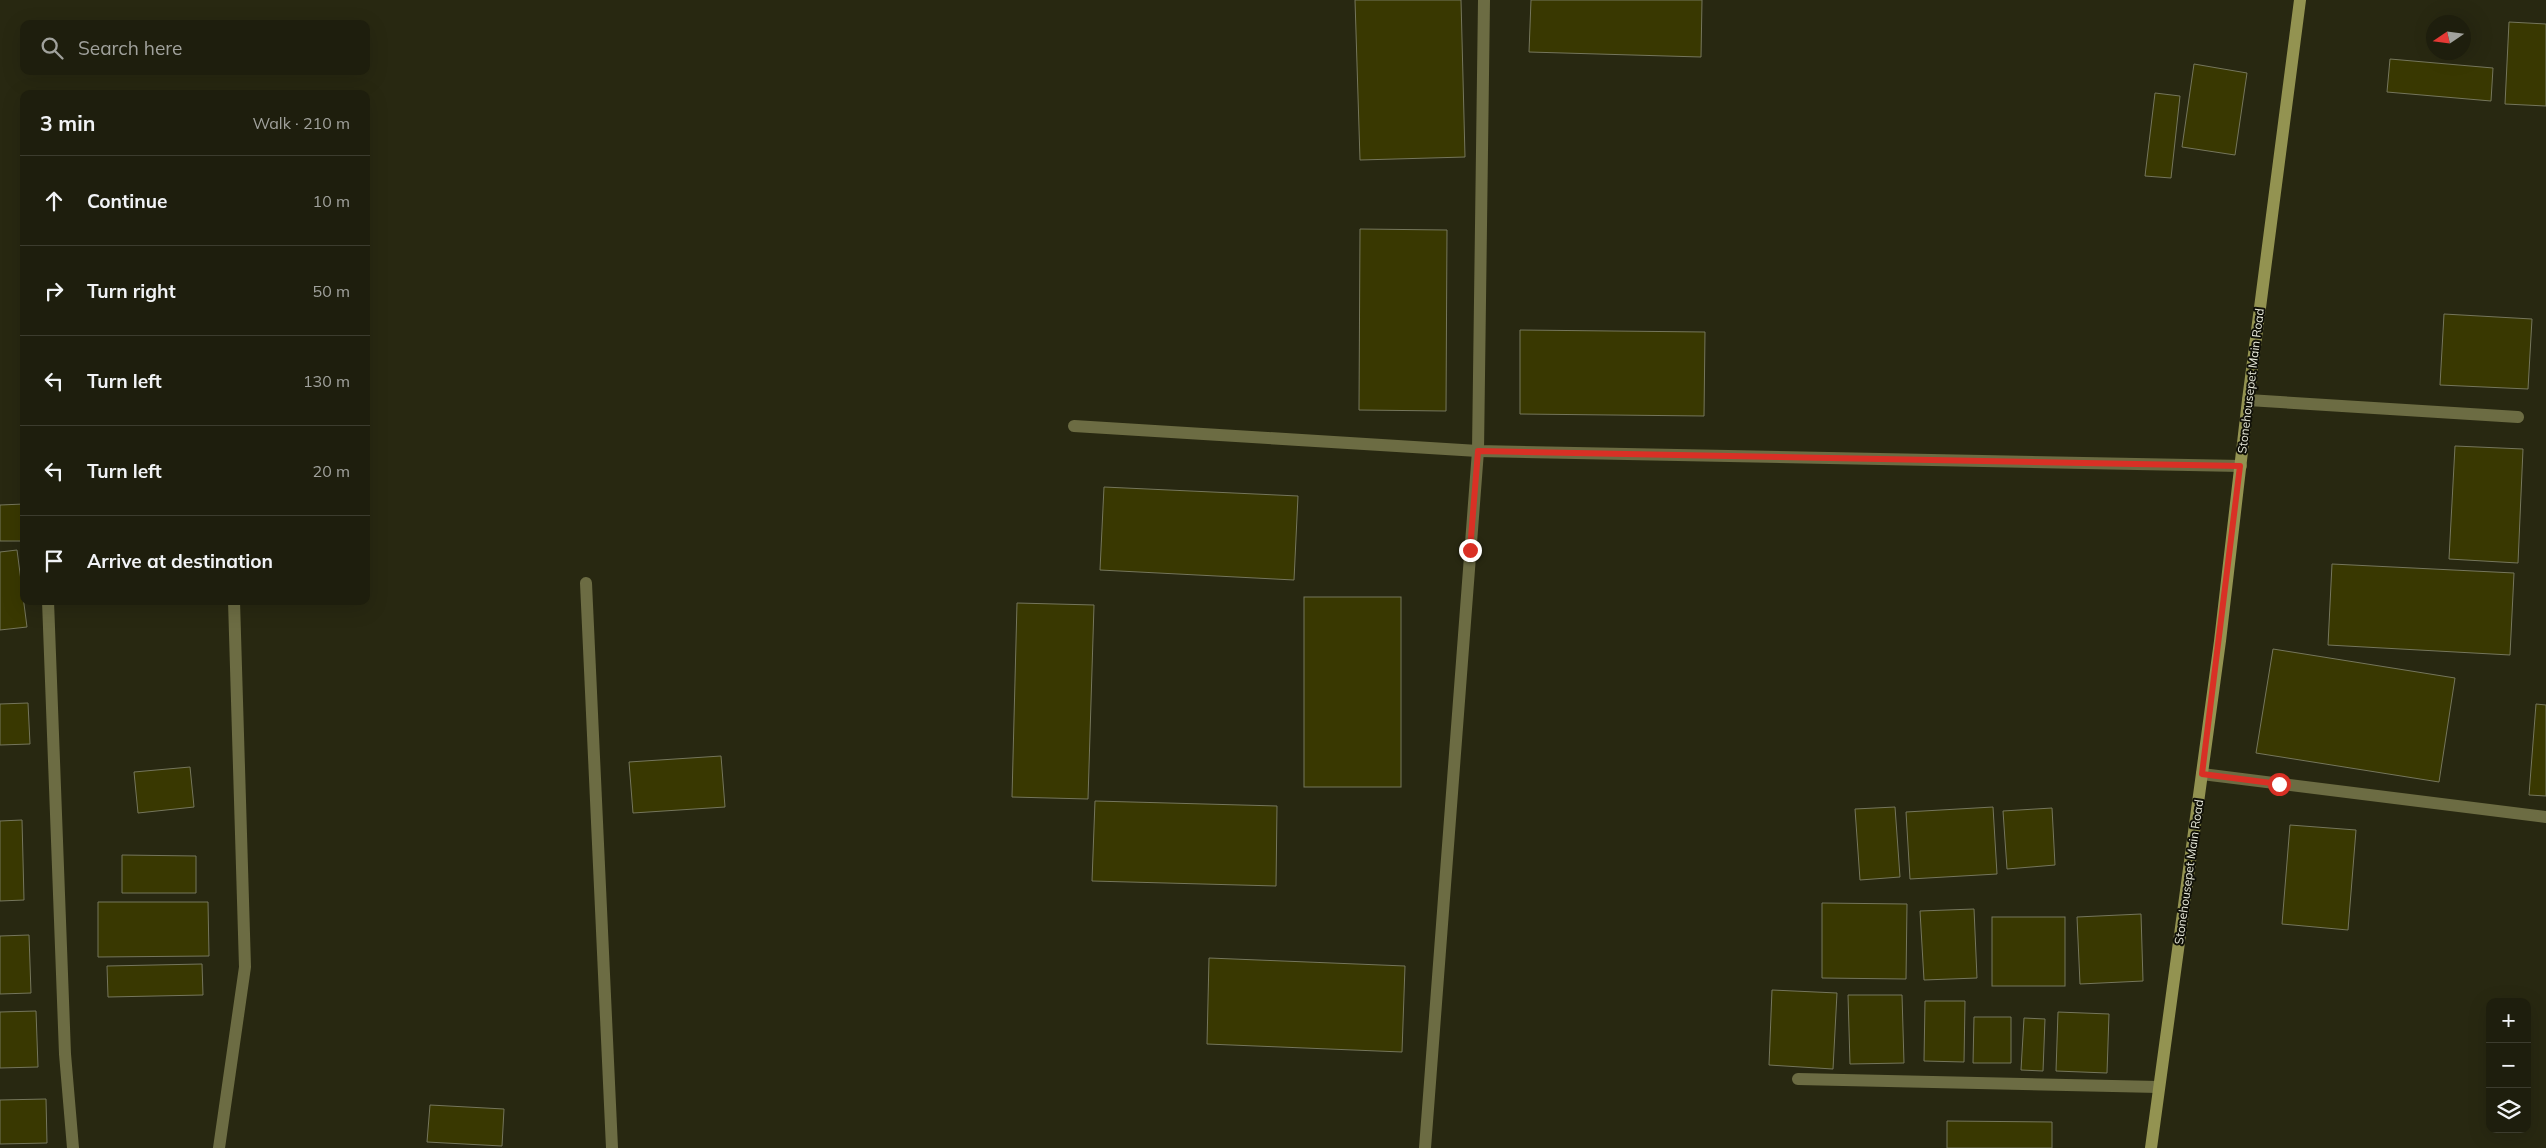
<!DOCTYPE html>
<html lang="en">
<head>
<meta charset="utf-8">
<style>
  :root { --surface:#1e1e0d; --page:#2b2b1b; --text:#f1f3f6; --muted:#a1a29d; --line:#3c3c2e }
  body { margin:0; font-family:Mulish,sans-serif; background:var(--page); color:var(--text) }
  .controls { position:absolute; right:15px; bottom:15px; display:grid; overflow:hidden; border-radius:10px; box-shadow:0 5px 20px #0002 }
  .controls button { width:45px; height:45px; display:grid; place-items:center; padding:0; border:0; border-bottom:1px solid var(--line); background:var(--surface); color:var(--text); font:25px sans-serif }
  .compass { position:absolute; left:2426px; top:15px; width:45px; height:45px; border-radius:50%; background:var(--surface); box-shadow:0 5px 20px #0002; rotate:257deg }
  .stop { position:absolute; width:15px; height:15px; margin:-11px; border:4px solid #d93025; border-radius:50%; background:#fff }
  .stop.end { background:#d93025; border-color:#fff; box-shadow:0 1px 5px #0008 }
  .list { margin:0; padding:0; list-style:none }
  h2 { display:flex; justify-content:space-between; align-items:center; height:65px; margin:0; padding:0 20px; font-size:21px }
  h2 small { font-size:16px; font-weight:400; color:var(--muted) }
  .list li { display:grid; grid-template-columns:32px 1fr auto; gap:15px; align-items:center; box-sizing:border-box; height:90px; padding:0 20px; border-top:1px solid var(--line) }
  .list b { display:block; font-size:19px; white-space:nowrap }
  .list em { font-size:16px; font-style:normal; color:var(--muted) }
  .icon { flex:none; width:28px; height:28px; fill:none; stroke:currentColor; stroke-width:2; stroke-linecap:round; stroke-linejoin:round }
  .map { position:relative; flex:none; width:2546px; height:1148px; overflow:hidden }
  .search { position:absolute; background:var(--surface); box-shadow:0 5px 20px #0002; left:20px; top:20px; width:350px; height:55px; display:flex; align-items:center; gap:12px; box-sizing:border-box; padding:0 18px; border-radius:10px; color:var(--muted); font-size:19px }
  .panel { position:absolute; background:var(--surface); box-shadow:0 5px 20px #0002; left:20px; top:90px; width:350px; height:515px; border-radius:10px }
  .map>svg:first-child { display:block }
</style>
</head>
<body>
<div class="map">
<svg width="2546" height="1148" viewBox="0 0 2546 1148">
  <rect width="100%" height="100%" fill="#282811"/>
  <g fill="#393801" stroke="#75765c">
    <polygon points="1355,0 1461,0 1465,157 1360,160"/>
    <polygon points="1531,0 1702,0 1701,57 1529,52"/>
    <polygon points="2509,22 2546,24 2546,106 2505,104"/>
    <polygon points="2390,59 2493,68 2491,101 2387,92"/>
    <polygon points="2194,64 2247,73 2235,155 2182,147"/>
    <polygon points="2155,93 2180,96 2171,178 2145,176"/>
    <polygon points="1360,229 1447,230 1446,411 1359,410"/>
    <polygon points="2444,314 2532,319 2528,389 2440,385"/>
    <polygon points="1520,330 1705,332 1704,416 1520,414"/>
    <polygon points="2455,446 2523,449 2518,563 2449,559"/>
    <polygon points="1104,487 1298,496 1294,580 1100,570"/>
    <polygon points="24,504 24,541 0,541 0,505"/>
    <polygon points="17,550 27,627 0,630 0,552"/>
    <polygon points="2332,564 2514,573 2510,655 2328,645"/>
    <rect x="1304" y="597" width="97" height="190"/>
    <polygon points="1017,603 1094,605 1088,799 1012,797"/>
    <polygon points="2273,649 2455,678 2439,782 2256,753"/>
    <polygon points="28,703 30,744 0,745 0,704"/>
    <polygon points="2536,704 2546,705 2546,796 2529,795"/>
    <polygon points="721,756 725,807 633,813 629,762"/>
    <polygon points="190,767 194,807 138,813 134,772"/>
    <polygon points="1095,801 1277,806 1276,886 1092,881"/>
    <polygon points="1895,807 1900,877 1860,880 1855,809"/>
    <polygon points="1993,807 1997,874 1910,879 1906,812"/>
    <polygon points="2052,808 2055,865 2007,869 2003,811"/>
    <polygon points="22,820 24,900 0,901 0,821"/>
    <polygon points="2290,825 2356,830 2348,930 2282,924"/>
    <polygon points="122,855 196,856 196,893 122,893"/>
    <polygon points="98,902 208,902 209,956 98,957"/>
    <polygon points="1822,903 1907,904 1906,979 1822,978"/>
    <polygon points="1974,909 1977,978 1924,980 1920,911"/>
    <polygon points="2141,914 2143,981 2080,984 2077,917"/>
    <rect x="1992" y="917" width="73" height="69"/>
    <polygon points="29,935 31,993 0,994 0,936"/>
    <polygon points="1209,958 1405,966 1402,1052 1207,1044"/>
    <polygon points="202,964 203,995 108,997 107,966"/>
    <polygon points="1772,990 1837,993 1833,1069 1769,1065"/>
    <polygon points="1848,995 1902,995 1904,1063 1850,1064"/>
    <polygon points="1925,1001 1965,1001 1964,1062 1924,1061"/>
    <polygon points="36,1011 38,1067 0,1068 0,1012"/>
    <polygon points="2058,1012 2109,1014 2107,1073 2056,1071"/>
    <polygon points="1974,1017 2011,1017 2011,1063 1973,1063"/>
    <polygon points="2024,1018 2045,1019 2043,1071 2021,1070"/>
    <polygon points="46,1099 47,1143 0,1144 0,1100"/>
    <polygon points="430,1105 504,1109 502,1146 427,1142"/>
    <polygon points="1947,1121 2052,1122 2052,1148 1947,1148"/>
  </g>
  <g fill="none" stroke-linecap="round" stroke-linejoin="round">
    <g stroke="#6c6c43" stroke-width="12">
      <polyline points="2248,400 2518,417"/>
      <polyline points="1074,426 1478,451 2241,466"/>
      <polyline points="586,583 612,1148"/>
      <polyline points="48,601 65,1054 73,1148"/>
      <polyline points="2202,774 2546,817"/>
      <polyline points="1798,1079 2159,1087"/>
      <polyline points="219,1148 245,967 234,601"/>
      <polyline points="1425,1148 1478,451 1484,0"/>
    </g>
    <polyline stroke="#939351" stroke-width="12" points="2151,1148 2220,641 2248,400 2300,0"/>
  </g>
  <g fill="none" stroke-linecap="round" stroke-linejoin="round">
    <polyline stroke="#d93025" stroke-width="6" points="1470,550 1478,451 2240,466 2202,774 2279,784"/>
  </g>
  <g text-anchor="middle" stroke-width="4" stroke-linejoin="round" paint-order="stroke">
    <g font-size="12" fill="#e8e9db" stroke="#101007">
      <text transform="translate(2251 381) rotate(-83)" y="4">Stonehousepet Main Road</text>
      <text transform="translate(2189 872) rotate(-82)" y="4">Stonehousepet Main Road</text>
    </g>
  </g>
</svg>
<div class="controls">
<button>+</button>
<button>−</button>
<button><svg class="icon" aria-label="layers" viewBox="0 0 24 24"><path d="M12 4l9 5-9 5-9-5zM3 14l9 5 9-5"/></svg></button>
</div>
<svg class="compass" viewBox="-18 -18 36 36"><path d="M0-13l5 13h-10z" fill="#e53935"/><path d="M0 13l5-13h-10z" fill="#a1a29d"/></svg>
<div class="stop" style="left:2279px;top:784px"></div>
<div class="stop end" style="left:1470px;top:550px"></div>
<div class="search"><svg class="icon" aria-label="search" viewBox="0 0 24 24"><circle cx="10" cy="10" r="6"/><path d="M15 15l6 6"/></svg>Search here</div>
<section class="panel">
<h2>3 min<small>Walk · 210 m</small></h2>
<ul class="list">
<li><svg class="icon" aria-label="ahead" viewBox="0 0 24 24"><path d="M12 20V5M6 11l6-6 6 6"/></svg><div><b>Continue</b></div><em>10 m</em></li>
<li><svg class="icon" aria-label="right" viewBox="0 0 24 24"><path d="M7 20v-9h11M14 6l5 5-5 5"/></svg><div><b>Turn right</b></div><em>50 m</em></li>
<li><svg class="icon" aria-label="left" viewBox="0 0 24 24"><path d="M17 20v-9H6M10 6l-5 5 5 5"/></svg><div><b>Turn left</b></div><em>130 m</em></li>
<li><svg class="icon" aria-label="left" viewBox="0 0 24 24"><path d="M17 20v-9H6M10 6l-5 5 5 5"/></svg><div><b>Turn left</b></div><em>20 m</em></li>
<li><svg class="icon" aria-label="arrive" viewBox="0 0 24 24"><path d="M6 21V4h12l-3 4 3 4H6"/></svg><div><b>Arrive at destination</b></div></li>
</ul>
</section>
</div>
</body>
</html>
